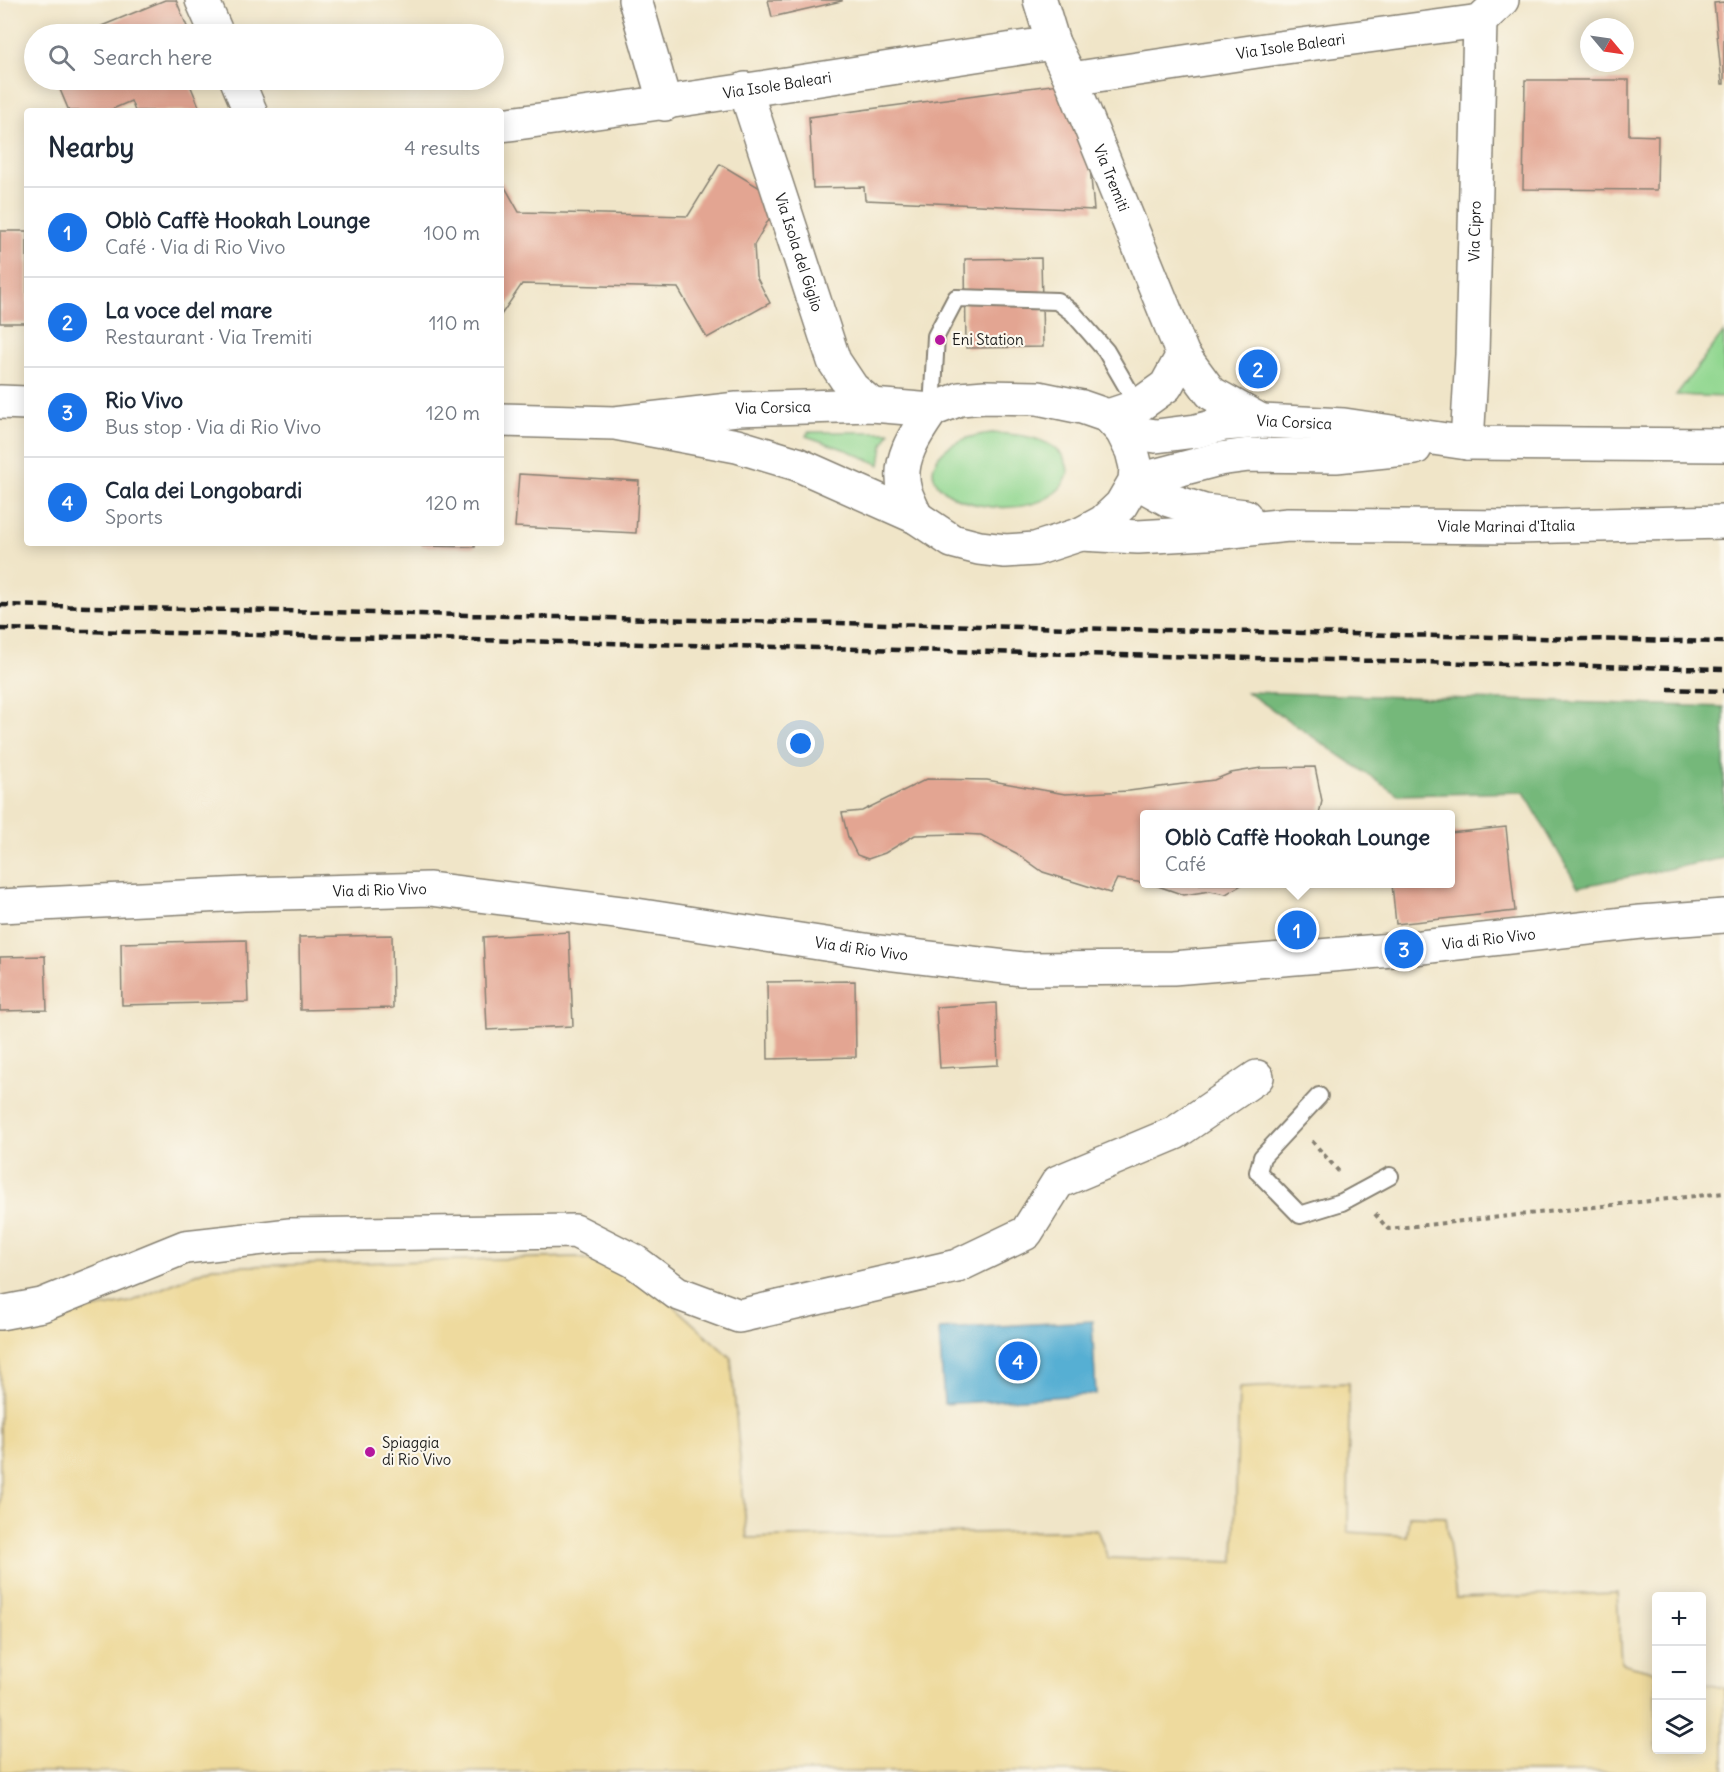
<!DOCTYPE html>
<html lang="en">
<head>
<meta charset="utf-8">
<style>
  :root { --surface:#fff; --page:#f6f6f7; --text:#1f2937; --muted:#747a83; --line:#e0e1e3; --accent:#1a73e8 }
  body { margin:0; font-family:Delius,sans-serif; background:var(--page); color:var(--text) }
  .controls { position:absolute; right:18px; bottom:18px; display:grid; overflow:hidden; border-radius:6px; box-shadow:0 3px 15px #0003 }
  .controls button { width:54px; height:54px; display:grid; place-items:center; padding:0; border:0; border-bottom:2px solid var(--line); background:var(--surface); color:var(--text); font:30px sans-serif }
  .compass { position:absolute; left:1580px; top:18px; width:54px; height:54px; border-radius:50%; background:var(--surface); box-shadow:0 3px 15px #0003; rotate:119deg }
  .you { position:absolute; left:801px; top:744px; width:21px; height:21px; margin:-15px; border:4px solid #fff; border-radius:50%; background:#1a73e8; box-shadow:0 0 0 9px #1a73e833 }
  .badge { display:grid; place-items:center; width:39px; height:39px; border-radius:50%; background:var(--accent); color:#fff; font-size:20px; font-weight:700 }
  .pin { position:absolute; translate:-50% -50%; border:3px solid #fff; box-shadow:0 2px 6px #0006 }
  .popup { position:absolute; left:1140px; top:810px; width:315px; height:78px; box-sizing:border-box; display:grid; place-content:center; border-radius:6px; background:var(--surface); filter:drop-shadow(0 2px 4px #0005); font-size:20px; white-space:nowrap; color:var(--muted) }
  .popup b { font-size:22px; color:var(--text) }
  .popup::after { content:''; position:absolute; left:50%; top:100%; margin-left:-12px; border:12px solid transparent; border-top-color:var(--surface) }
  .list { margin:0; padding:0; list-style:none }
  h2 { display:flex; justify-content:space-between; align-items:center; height:78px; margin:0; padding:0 24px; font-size:26px }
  h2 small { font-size:20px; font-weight:400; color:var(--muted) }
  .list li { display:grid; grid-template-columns:39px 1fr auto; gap:18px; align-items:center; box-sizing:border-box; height:90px; padding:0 24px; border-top:2px solid var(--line) }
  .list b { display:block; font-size:22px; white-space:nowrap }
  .list p { margin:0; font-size:20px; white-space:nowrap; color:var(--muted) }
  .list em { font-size:20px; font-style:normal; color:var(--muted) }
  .icon { flex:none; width:33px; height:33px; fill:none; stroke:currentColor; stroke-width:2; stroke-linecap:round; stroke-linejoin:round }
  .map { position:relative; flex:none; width:1724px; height:1772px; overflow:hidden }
  .search { position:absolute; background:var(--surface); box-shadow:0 3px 15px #0003; left:24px; top:24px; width:480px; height:66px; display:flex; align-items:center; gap:15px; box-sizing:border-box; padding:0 21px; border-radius:33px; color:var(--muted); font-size:22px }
  .panel { position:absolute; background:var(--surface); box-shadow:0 3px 15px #0003; left:24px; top:108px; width:480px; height:438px; border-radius:6px }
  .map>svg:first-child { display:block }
</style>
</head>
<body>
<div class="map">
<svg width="1724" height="1772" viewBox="0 0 1724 1772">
  <rect width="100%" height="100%" fill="#fbf7ec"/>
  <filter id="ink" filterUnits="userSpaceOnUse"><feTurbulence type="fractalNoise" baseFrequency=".0167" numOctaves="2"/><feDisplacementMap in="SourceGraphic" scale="12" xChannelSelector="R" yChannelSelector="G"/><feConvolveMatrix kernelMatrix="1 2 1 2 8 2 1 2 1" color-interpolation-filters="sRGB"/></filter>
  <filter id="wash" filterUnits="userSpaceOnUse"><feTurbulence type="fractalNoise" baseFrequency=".008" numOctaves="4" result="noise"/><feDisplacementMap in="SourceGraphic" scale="24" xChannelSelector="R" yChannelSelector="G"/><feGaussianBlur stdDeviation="1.35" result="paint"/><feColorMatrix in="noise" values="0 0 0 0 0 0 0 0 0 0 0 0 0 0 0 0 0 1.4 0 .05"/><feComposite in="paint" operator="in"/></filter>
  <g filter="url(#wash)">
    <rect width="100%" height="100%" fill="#f0e5c8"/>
    <g fill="#91d790" stroke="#567a56" stroke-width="1.5">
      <polygon points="1724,332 1724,397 1676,395"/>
      <polygon points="808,432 890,432 883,445 880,465 849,451 806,436"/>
      <path d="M992,433C1016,434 1060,437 1067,466C1068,471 1069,474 1066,479C1040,532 904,503 939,456C951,441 973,435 992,433Z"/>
    </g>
    <polygon fill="#74b87a" stroke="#486a4b" stroke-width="1.5" points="1247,692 1724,707 1724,858 1578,887 1524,792 1398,795"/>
    <polygon fill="#eeda9e" stroke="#857b5d" stroke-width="1.5" points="577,1257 639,1275 731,1358 747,1538 1097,1530 1108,1558 1234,1562 1239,1388 1349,1383 1348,1532 1407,1536 1409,1516 1446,1517 1456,1598 1617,1593 1621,1663 1656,1672 1656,1750 1702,1750 1702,1683 1724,1688 1724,1772 0,1772 0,1326 130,1302 212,1267"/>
    <polygon fill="#56afd3" stroke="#396678" stroke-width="1.5" points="1092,1321 1096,1394 944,1404 939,1329"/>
    <g id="blocks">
      <g fill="#e3a592">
        <polygon points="165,0 176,0 190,34 82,34"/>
        <polygon points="768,0 842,0 842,1 772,17"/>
        <polygon points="1724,2 1724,84 1722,84 1714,3"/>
        <polygon points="56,80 188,80 201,111 135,111 131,101 108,111 69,111"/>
        <polygon points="1525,80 1629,80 1629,135 1658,136 1657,190 1523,189"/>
        <polygon points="1059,84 1090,167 1094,210 865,200 864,187 813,188 809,117"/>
        <polygon points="720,164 780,200 754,245 756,276 770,303 707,338 678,288 522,284 501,315 501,180 519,212 688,216"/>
        <rect x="0" y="231" width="27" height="92"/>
        <polygon points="1041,258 1043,347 966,348 965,259"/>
        <polygon points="519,474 639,481 636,533 515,527"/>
        <polygon points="422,543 475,543 475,547 422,546"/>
        <polygon points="1315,767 1322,801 1319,814 1144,814 1144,883 1117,879 1110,893 1043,872 1016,853 981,835 960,834 915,835 885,853 868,859 857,855 848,837 842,813 862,811 927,779 987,780 1065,794 1129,791 1214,780 1231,773 1261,768"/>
        <polygon points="1506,827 1515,911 1396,924 1392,884 1450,884 1450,833"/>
        <polygon points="1152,884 1243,884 1226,894 1210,891 1184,895"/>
        <polygon points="569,932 573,1026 487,1030 483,937"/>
        <polygon points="392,935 393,1008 300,1010 299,937"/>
        <polygon points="246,940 248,1002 122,1005 121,943"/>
        <polygon points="45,956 47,1010 0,1011 0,957"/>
        <polygon points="855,981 856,1057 768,1059 767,982"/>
        <polygon points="996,1003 998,1065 940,1068 936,1007"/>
      </g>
    </g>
  </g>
  <g filter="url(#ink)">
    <use href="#blocks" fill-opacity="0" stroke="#868072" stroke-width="1.5"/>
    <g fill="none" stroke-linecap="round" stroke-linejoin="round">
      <g stroke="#868072" stroke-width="20">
        <g id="lane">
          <polyline points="932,410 936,336 956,298 1057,301 1073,313 1106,351 1138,406"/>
          <polyline points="1319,1096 1262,1157 1258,1172 1300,1215 1342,1202 1390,1176"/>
        </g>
      </g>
      <g stroke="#868072" stroke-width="36">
        <g id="street">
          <polyline points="202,0 217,34"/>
          <polyline points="635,0 665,104"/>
          <path id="s1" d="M1040,0L1053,43L1071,79L1183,355L1211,393L1261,421"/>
          <path id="s2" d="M1071,79L1271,49L1480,21L1502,0"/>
          <polyline points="237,80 250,111"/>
          <path id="s3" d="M745,89L834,361L852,388L872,405"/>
          <path id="s4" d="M501,125C686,101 869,71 1053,43"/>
          <polyline points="1108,416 1138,406 1166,386 1183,355"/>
          <path id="s5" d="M1467,443L1472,355L1480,21"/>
          <polyline points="0,1313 42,1305 185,1247 290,1235 575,1231 634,1261 677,1293 739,1316 957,1266 1026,1233 1058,1182 1175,1133 1257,1077"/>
        </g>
      </g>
      <g stroke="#868072" stroke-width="36">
        <g id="secondary">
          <polyline points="0,402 27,403"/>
          <path id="s6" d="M501,420L615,423L737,409L872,405L932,410L960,399L985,397L1038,398L1082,407L1108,416L1122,431L1132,451L1136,467L1135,481L1121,505L1103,522L1081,534L1035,549L1005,551L979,548L952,541L916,517L797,464L737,446L615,423"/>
          <path id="s7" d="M1122,431L1156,436L1196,431L1224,424L1261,421L1344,425L1467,443L1724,445"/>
          <polyline points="1135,481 1219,459 1249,455 1336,456 1415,448"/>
          <polyline points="1135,481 1169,500 1204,511 1245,516"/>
          <path d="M916,517C913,509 908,500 905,491C896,461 916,433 932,410"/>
          <path id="s8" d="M1081,534L1138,537L1223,532L1288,525L1513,527L1724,522"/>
          <path id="s9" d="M0,906L244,894L430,889L623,913L878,952L1022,969L1173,968L1404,949L1641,922L1724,916"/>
        </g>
      </g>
      <g stroke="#868072" stroke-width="4" stroke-dasharray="4.5 4.5" stroke-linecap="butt">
        <polyline points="1312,1141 1341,1174"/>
        <polyline points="1375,1214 1388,1229 1724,1193"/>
      </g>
      <use href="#lane" stroke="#fff" stroke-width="16"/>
      <use href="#street" stroke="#fff" stroke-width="33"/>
      <use href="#secondary" stroke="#fff" stroke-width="33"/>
      <g stroke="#1c1c1c" stroke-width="4.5" stroke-dasharray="9 4.5" stroke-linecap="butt">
        <polyline points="0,605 1724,642"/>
        <polyline points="0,629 1724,669"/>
        <polyline points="1668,689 1724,691"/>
      </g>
    </g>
  </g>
  <g fill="#b5179e" stroke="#fbf7ec" stroke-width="2">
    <circle cx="940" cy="340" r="6"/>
    <circle cx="370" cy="1452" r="6"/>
  </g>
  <g text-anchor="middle" stroke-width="4.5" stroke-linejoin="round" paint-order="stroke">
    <g font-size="15" fill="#1c1c1c" stroke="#fbf7ec">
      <text dy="5" stroke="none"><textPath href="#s2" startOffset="222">Via Isole Baleari</textPath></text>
      <text dy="5" stroke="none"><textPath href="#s4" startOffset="279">Via Isole Baleari</textPath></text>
      <text dy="5" stroke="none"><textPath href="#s1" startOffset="192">Via Tremiti</textPath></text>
      <text dy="5" stroke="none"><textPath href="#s5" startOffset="212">Via Cipro</textPath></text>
      <text dy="5" stroke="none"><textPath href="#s3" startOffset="172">Via Isola del Giglio</textPath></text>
      <text dy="5" stroke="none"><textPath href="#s6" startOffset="273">Via Corsica</textPath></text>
      <text dy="5" stroke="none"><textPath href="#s7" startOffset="174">Via Corsica</textPath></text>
      <text dy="5" stroke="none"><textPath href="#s8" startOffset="426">Viale Marinai d'Italia</textPath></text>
      <text dy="5" stroke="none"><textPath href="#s9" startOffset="380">Via di Rio Vivo</textPath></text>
      <text dy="5" stroke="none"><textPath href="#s9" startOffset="1496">Via di Rio Vivo</textPath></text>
      <text dy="5" stroke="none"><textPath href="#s9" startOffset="866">Via di Rio Vivo</textPath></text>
    </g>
    <g font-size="15" fill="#1c1c1c" stroke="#fbf7ec" text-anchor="start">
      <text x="952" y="345">Eni Station</text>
      <text x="382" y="1448">Spiaggia<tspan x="382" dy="17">di Rio Vivo</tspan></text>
    </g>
  </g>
</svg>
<div class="controls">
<button>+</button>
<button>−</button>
<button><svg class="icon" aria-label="layers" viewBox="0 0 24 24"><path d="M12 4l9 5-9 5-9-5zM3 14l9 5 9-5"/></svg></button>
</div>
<svg class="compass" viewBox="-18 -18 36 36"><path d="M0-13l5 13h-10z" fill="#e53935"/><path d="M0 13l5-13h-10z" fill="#747a83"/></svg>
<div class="you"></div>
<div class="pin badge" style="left:1297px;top:930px">1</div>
<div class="popup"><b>Oblò Caffè Hookah Lounge</b>Café</div>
<div class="pin badge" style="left:1258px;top:369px">2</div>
<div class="pin badge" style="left:1404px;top:949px">3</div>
<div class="pin badge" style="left:1018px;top:1361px">4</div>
<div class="search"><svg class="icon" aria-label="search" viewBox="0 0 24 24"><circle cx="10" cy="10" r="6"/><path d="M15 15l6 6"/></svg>Search here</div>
<section class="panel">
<h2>Nearby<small>4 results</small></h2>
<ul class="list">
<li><span class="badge">1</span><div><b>Oblò Caffè Hookah Lounge</b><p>Café · Via di Rio Vivo</p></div><em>100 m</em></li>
<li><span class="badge">2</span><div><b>La voce del mare</b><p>Restaurant · Via Tremiti</p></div><em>110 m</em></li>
<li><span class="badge">3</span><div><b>Rio Vivo</b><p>Bus stop · Via di Rio Vivo</p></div><em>120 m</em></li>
<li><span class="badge">4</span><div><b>Cala dei Longobardi</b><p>Sports</p></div><em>120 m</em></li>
</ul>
</section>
</div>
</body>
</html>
